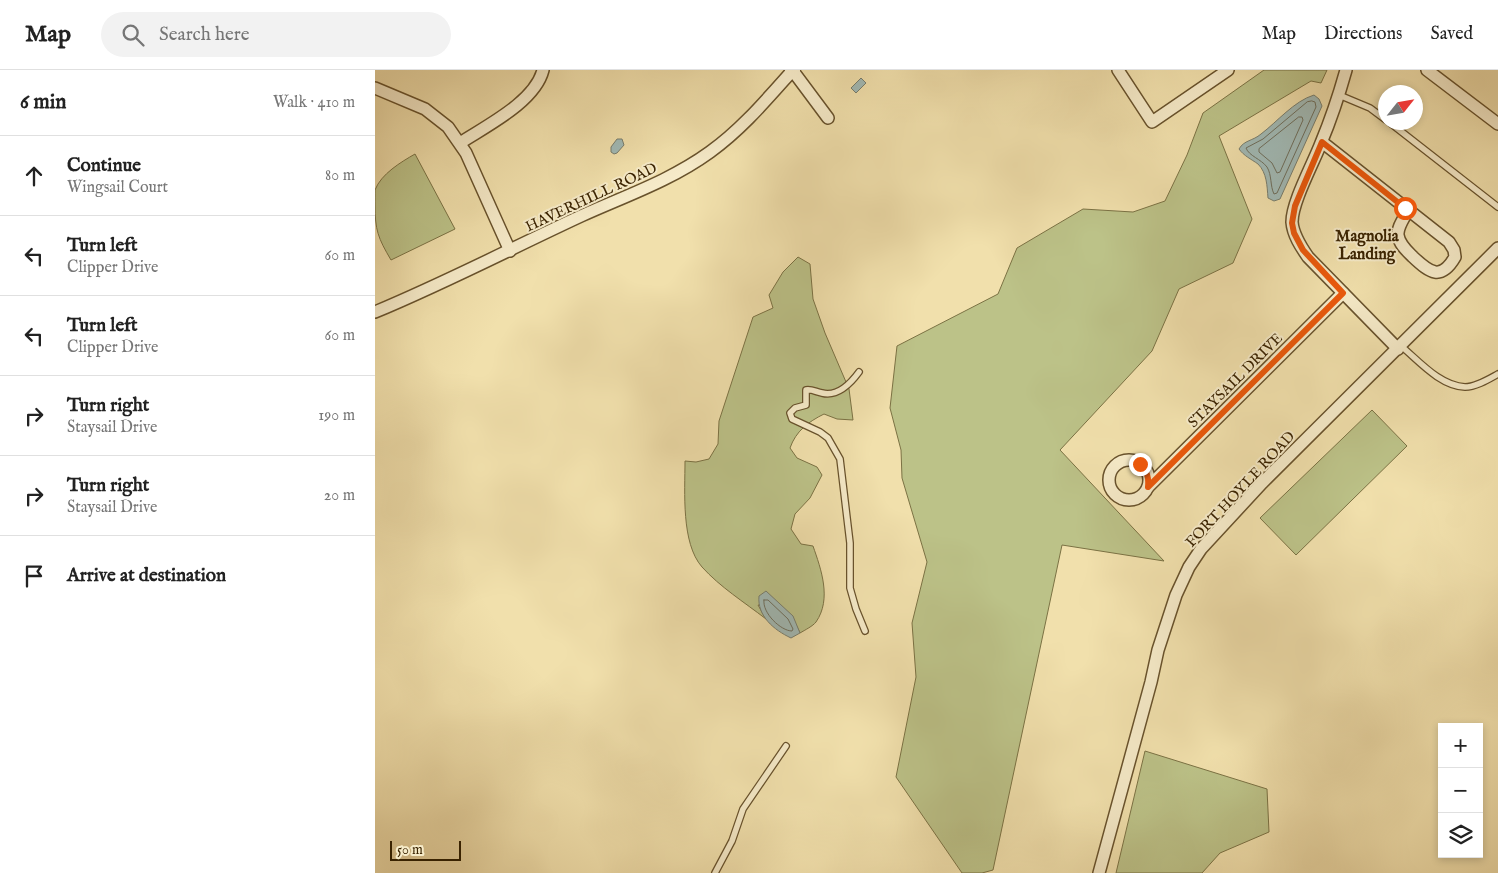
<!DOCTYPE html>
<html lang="en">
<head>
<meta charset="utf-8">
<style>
  :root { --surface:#fff; --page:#f2f2f2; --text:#222; --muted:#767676; --line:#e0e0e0 }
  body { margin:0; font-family:"IM FELL English",serif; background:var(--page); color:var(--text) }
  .controls { position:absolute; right:15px; bottom:15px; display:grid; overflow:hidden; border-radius:0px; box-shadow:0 2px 8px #0003 }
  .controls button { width:45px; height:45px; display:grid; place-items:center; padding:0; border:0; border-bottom:1px solid var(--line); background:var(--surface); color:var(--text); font:25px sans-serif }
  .compass { position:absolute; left:1003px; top:15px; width:45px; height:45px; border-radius:50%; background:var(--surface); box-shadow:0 2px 8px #0003; rotate:59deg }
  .scale { position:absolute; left:15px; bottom:12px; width:71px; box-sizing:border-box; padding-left:5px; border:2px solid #3a2301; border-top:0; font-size:14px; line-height:18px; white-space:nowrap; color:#3a2301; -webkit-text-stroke:4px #f6ebc9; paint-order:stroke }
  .stop { position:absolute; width:15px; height:15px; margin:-11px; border:4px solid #ea580c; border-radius:50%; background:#fff }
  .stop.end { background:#ea580c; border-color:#fff; box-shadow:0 1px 5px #0008 }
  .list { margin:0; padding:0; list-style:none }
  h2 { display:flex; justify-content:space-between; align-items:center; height:65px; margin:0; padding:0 20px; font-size:21px }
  h2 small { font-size:16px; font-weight:400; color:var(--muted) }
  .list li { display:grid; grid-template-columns:32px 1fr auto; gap:15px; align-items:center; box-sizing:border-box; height:80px; padding:0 20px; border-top:1px solid var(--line) }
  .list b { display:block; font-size:19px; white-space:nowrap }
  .list p { margin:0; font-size:16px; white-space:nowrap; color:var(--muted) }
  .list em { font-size:16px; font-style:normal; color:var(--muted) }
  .icon { flex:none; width:28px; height:28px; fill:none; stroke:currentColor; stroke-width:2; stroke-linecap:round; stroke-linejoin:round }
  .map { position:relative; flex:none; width:1123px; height:803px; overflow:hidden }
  header { display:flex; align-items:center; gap:30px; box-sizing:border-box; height:70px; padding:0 25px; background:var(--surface); border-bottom:1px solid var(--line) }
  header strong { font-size:24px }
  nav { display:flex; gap:28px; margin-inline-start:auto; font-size:18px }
  .search { width:350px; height:45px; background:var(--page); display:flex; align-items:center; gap:12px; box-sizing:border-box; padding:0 18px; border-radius:28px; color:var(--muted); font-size:19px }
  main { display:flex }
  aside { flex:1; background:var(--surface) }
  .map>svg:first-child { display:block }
</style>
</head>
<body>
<header>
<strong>Map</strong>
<div class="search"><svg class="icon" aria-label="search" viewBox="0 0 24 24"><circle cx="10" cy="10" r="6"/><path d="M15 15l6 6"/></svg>Search here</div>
<nav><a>Map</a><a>Directions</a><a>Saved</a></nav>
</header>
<main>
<aside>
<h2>6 min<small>Walk · 410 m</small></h2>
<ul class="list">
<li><svg class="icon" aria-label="ahead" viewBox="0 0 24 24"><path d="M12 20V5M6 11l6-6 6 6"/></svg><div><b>Continue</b><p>Wingsail Court</p></div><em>80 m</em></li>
<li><svg class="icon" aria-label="left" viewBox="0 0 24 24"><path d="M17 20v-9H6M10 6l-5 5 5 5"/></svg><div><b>Turn left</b><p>Clipper Drive</p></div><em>60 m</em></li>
<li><svg class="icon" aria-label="left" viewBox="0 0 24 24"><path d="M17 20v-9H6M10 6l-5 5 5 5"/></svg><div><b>Turn left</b><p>Clipper Drive</p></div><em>60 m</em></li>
<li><svg class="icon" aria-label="right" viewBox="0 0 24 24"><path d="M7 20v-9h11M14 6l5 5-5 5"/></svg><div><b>Turn right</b><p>Staysail Drive</p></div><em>190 m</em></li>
<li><svg class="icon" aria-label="right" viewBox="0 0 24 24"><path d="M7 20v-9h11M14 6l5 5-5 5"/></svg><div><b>Turn right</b><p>Staysail Drive</p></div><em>20 m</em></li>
<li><svg class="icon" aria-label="arrive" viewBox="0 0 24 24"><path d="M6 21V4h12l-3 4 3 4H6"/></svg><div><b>Arrive at destination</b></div></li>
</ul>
</aside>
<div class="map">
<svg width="1123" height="803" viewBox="0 0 1123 803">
  <rect width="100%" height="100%" fill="#f1e0ac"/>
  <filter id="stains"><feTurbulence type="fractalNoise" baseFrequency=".004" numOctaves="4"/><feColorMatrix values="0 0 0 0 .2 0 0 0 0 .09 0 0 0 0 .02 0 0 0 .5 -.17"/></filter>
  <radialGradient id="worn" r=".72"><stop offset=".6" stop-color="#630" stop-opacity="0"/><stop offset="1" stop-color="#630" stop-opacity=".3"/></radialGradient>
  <g fill="#bcc288" stroke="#7b7244">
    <polygon points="889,0 952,0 946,13 936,11 844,66 877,149 858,193 804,219 777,281 685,380 789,491 687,475 618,800 607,803 587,803 521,707 541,607 537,553 552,492 527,408 526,380 515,338 522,276 623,224 642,178 708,139 758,142 790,131 812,85 828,43"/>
    <path d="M40,84L80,159L16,190C3,168 0,160 0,135C0,131 0,124 0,120C6,104 26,92 40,84Z"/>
    <path d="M423,187L435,194L438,229L450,263L474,319L478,350L462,349L449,344C433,352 421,361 415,378L422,388L442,397L447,405L435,428L420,444L416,459L426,474L438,476C446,499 457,529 441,552C438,556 430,560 425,563C413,537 411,536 383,535L391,549C369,532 345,517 327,497C306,473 310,422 310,391L321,392L334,389L343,374L344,351L378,247L398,238L394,225L408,202Z"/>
    <polygon points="997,340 1032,376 921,485 885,448"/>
    <polygon points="770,681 892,719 894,762 845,783 827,803 741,803"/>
  </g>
  <g fill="#a1bab6" stroke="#787e6e">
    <polygon points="486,8 491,13 481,23 476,18"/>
    <path d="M939,25L944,29L947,36L905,129L899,131L893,128C892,116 892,103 883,94C876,89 869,86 864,79C869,70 878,71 886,64C902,52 919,31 939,25Z"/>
    <polygon points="242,69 247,69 249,75 242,83 239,84 236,82 236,77"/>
    <path d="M391,521L418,546L425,563L416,568C399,560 382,546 384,526Z"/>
  </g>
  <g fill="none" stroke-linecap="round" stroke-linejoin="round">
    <g stroke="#6e6e5c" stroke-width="1">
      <path d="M937,31L940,32L941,37L902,123L899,124C895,116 897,105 892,97C886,89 874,86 871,78L888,69L932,32Z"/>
      <polygon points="924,47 927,47 928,50 905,102 902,103 897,93 884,82 884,79"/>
      <path d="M389,530H393L413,549L418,559L417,561C406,561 387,543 389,530Z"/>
    </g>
    <g stroke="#68522c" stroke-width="8">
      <g id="service">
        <polyline points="964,25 995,38 1011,50"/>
        <polyline points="1014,52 1123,137"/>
        <path d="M1026,276C1044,291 1065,316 1090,317C1101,317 1114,309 1123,304"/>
        <path d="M484,302C476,313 463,327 447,323C441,322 437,319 431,320V335L420,338L415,343L417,349L445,362L453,368L465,389L475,473V518L481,539L490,561"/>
        <polyline points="340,803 357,771 368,739 411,676"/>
      </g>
    </g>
    <g stroke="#68522c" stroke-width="14">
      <g id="minor">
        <polyline points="743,0 777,52 853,0"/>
        <path d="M971,0C964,25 956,49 946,73C938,94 917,132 917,152C918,165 926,177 933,187L1023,279"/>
        <polyline points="1052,0 1123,54"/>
        <polyline points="418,1 453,48"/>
        <polyline points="0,18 50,39 73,57 91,83 135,181"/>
        <path d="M947,72L1074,172L1079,180L1080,187C1066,211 1055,203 1038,187C1032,181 1024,174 1023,165C1022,157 1030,147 1033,140"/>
        <path d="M85,73C111,56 160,32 168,0"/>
        <path d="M0,242C70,213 137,178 206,146C250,126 295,111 335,82C367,59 392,29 418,0"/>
        <circle cx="754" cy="410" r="20"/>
        <polyline points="773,417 968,223"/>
        <polyline points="724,803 776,612 783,580 801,525 814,497 826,479 887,413 1123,178"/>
      </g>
    </g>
    <g stroke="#68522c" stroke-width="16">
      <polyline id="tertiary" points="417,0 418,1"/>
    </g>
    <use href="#service" stroke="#f6ebc9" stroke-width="5.5"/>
    <use href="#minor" stroke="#f6ebc9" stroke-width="11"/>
    <use href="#tertiary" stroke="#f6ebc9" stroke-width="14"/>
  </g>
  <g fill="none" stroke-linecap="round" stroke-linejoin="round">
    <path stroke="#ea580c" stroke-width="6" d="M765,394C772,401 774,407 773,417L968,223L928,180L919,163L917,153L920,136L947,72L1030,138"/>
  </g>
  <g text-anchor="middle" stroke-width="4" stroke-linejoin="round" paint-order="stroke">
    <g font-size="15" fill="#3a2301" stroke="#f6ebc9">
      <text transform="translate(216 127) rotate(-25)" y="5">HAVERHILL ROAD</text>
      <text transform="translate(860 310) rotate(-45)" y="5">STAYSAIL DRIVE</text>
      <text transform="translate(865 419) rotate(-47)" y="5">FORT HOYLE ROAD</text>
    </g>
    <g font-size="16" font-weight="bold" fill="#3a2301" stroke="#f6ebc9">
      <text x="992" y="171">Magnolia<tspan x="992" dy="18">Landing</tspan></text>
    </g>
  </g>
  <rect width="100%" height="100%" filter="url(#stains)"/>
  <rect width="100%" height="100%" fill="url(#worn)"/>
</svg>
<div class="controls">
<button>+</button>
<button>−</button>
<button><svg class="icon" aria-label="layers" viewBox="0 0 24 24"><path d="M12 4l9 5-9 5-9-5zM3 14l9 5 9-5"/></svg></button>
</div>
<svg class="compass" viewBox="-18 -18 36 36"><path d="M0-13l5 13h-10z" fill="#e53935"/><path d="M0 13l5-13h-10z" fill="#767676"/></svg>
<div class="scale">50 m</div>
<div class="stop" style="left:1030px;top:138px"></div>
<div class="stop end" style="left:765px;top:394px"></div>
</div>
</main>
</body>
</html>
